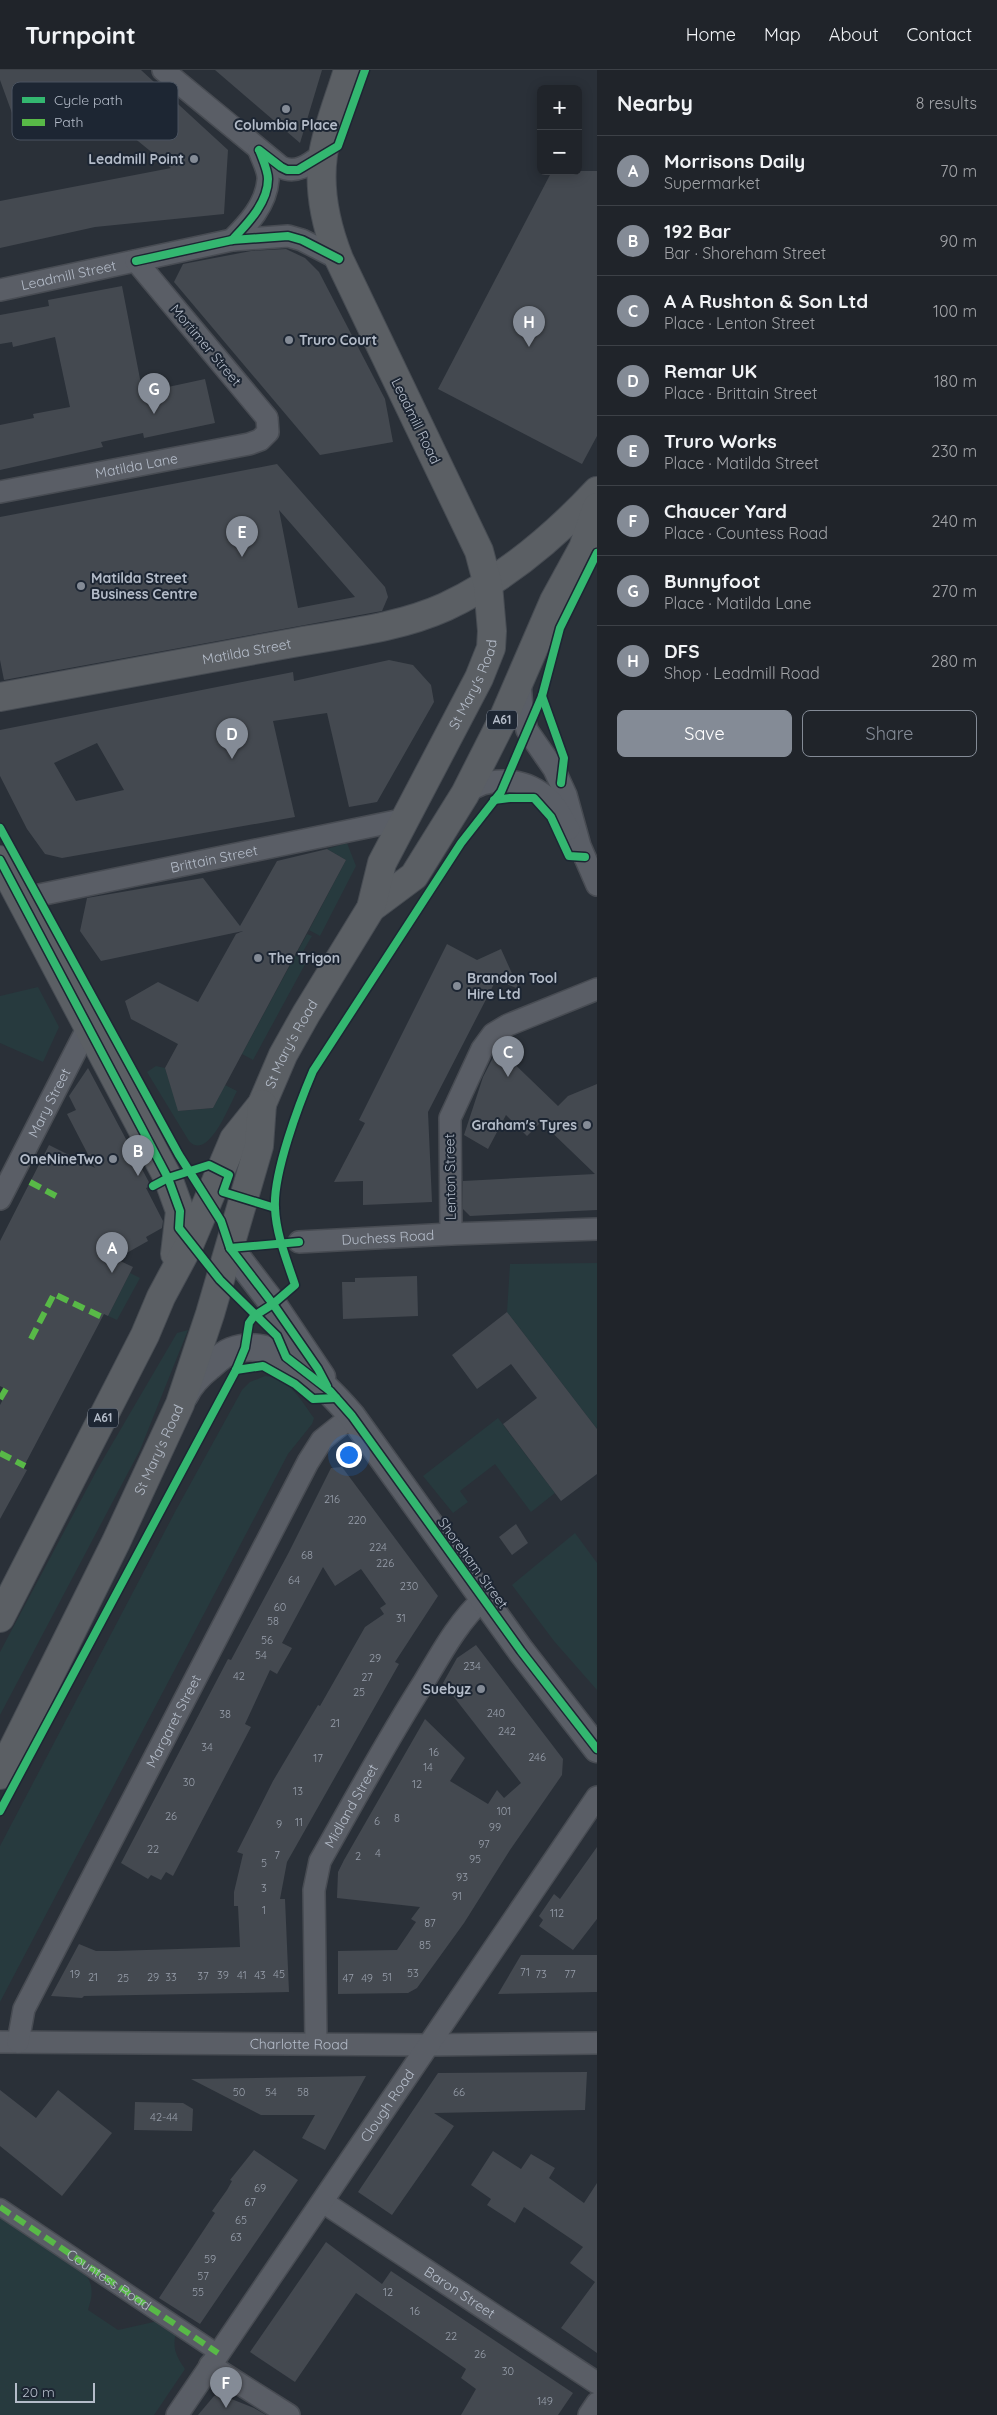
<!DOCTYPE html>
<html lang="en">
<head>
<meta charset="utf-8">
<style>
  :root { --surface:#20242a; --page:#2d3036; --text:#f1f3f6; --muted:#a2a4a8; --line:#3d4147; --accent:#848b96 }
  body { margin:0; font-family:Quicksand,sans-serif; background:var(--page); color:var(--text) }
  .controls { position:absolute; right:15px; top:15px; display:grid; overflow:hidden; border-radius:8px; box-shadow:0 2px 12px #0003 }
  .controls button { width:45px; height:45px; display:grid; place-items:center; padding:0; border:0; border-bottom:1px solid var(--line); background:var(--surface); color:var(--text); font:25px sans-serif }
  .scale { position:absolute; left:15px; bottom:12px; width:80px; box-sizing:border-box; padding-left:5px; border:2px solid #b4bcc9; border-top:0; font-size:14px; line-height:18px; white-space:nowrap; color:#b4bcc9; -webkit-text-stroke:4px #1d2633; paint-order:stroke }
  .you { position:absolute; left:348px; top:1384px; width:18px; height:18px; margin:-12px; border:4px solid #fff; border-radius:50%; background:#1a73e8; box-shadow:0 0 0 8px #1a73e833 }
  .badge { display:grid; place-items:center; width:32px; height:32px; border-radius:50%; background:var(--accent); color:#fff; font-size:16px; font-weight:700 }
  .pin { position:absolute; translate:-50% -41px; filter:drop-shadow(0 1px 2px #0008) }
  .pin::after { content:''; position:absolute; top:26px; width:18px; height:15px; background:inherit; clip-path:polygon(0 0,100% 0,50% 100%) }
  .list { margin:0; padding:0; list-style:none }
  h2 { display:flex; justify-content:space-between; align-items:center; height:65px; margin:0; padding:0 20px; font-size:21px }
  h2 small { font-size:16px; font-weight:400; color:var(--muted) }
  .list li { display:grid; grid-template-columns:32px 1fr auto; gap:15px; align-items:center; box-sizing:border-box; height:70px; padding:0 20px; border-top:1px solid var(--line) }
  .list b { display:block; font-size:19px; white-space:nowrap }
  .list p { margin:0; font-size:16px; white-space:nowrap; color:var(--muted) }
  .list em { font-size:16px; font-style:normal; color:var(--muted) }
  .actions { display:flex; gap:10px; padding:15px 20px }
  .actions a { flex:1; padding:11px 0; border:1px solid var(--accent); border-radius:8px; text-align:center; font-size:18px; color:var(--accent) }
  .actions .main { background:var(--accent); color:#fff }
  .map { position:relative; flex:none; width:597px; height:2345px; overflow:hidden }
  header { display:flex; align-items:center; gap:30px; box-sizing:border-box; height:70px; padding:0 25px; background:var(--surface); border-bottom:1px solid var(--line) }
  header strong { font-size:24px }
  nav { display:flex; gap:28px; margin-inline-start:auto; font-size:18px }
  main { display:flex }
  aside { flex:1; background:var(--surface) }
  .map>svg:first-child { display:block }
</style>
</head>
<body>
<header>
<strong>Turnpoint</strong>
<nav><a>Home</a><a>Map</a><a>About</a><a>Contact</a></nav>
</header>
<main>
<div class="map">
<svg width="597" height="2345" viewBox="0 0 597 2345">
  <rect width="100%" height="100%" fill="#2a3038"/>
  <g fill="#273a3e">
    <polygon points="347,773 356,796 320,866 309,860 346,790 327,779"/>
    <polygon points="307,864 312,866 302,883 309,887 253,990 242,984"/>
    <polygon points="38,917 59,957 43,992 0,973 0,926"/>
    <path d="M156,996L165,998L179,1041L213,1038L225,1015L237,1021C230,1034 208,1092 189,1071L147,1002Z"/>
    <polygon points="597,1193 597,1359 507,1242 510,1194"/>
    <polygon points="130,1203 140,1208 117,1250 108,1246"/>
    <polygon points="188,1260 140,1380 0,1645 0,1582 98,1398 177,1263"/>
    <path d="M265,1306C289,1307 302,1332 314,1348L312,1354L288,1384L0,1932V1776L176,1440L242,1320L250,1312Z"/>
    <polygon points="498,1348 555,1423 531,1442 495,1394 460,1421 468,1432 453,1443 423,1406"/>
    <polygon points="575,1463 597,1493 597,1620 554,1571 512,1515"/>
    <path d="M0,2143C19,2156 81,2193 89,2210C94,2221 91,2230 88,2240L118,2260L158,2251L176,2263C172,2278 176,2286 185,2299L154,2345H0Z"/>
  </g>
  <g fill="#444950" fill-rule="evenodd">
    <polygon points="0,0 141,0 228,80 224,144 95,157 0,178 0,131 171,98 78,22 46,58 20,65 0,10"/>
    <polygon points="215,0 322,0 300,73"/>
    <polygon points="552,101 597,101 597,366 582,394 438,319"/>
    <polygon points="286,179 305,188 319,202 385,329 393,372 320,385 174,212 183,194 251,181"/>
    <polygon points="122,216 141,314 166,308 168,317 205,309 215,353 144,368 143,363 101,372 103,377 0,400 0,355 34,348 33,344 70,337 55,267 13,277 12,272 0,274 0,245 49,236 48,230"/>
    <path d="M277,394L385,517L388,527L382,541L4,610L0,590V447ZM279,440L355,527L298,538Z"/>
    <path d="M389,590L413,595L431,615L434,632L377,732L349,737L327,643L273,651L295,747L62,788L45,784L27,759L0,706V660L293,602L294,611ZM97,673L124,720L76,731L54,693Z"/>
    <polygon points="327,779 346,790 213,1038 178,1041 165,998 178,974 131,949 125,931 158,912 198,932 236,864 243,861 101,891 80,861 87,828 203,808 240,856 277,791"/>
    <polygon points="447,874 477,890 501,879 519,919 496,910 428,1042 432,1132 363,1135 363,1111 334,1112 365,1053 359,1050"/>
    <polygon points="498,978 558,1036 568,1026 597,1014 597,1140 470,1146 463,1139 463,1111 595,1104 541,1052 527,1066 506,1045 488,1079 464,1065 483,1007"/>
    <polygon points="88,998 151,1116 146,1118 163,1151 162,1158 146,1167 148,1171 116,1189 133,1197 108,1246 104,1244 23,1398 27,1400 0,1449 0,1335 8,1320 0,1316 0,1171 49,1075 95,1098 67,1044 76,1040 69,1026"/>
    <polygon points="417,1206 418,1246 343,1249 342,1212 355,1212 355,1208"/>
    <polygon points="507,1242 597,1359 597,1404 561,1431 503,1354 537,1328 511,1294 477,1319 452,1285"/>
    <polygon points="342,1397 438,1526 395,1592 399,1594 287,1792 280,1829 285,1829 289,1922 84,1926 82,1928 51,1926 79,1874 96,1881 115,1881 240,1877 238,1836 234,1836 234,1822 243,1784 237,1782 273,1711 318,1635 320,1636 365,1557 384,1544 380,1538 386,1534 361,1499 335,1516 323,1497 282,1573 292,1578 277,1604 270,1600 245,1654 251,1657 173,1806 166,1802 161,1810 151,1805 148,1809 121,1793 228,1589 231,1590 289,1482 331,1398"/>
    <polygon points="516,1454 528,1473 512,1485 499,1467"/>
    <polygon points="476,1575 563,1689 562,1705 510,1780 464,1853 417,1918 408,1923 338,1924 338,1881 397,1880 416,1852 411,1849 420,1837 337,1828 338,1802 344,1790 425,1649 465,1688 450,1711 488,1734 497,1720 504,1728 521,1713 443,1613 457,1588"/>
    <polygon points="597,1777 597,1849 573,1880 539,1856 543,1850 539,1846 554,1824 560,1829"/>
    <polygon points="521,1885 597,1885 597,1922 498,1924"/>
    <polygon points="587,2002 585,2040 434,2043 454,2056 392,2145 358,2122 438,2003"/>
    <polygon points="366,2006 325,2080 302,2068 315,2045 261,2045 191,2009"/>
    <polygon points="0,2020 36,2048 58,2020 112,2063 62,2126 0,2076"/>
    <polygon points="135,2032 183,2033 193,2039 192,2061 134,2060"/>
    <polygon points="254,2080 298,2110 200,2254 159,2228 215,2143 212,2141 227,2120 232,2111 230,2110"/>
    <polygon points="493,2081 521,2099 531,2084 555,2098 549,2108 584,2133 597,2113 597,2283 561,2258 595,2212 570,2193 583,2177 524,2137 515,2153 487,2135 491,2129 471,2115"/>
    <polygon points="326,2172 382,2214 391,2201 573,2323 558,2345 461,2345 476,2319 461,2308 466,2299 356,2223 295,2312 250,2282"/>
    <polygon points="219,2324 254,2338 266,2345 198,2345 214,2326"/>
  </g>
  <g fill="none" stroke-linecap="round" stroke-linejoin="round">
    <g stroke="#484c53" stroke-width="19">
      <g id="pedestrian">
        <path id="s1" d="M0,2137L218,2283"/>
      </g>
    </g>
    <g stroke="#484c53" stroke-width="24">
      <g id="minor">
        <path d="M163,0L281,97C297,105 311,93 323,84"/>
        <path d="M232,170C248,154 266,135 268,110C269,101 262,89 259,80"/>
        <path id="s2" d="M0,220L232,170L288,166L302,170L339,189"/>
        <path id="s3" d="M0,422L249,374L260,370L268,362L267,348L136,191"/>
        <polyline points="520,611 522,640 527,660 554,699 566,725 580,776 597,815"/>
        <path d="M465,724C486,706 522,707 544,725C555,733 562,747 569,759"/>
        <path id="s4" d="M20,829L406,749"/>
        <path id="s5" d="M0,1129L89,955"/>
        <polyline points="451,1164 450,1048 482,979 493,964 508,955 597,919"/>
        <path id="s6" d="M299,1172L451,1164L597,1159"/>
        <path id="s7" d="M0,1972L429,1975L597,1973"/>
        <path id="s8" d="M18,1972L24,1939L308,1392L322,1370L352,1346"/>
        <path id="s9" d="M316,1973L314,1820L320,1791C354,1731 387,1670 424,1612C442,1582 458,1552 484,1528"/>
        <path id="s10" d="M323,2132L597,2313"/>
        <polyline points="210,2295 289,2345"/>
        <path id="s11" d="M177,2345L597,1727"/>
        <polyline points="589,2345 597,2333"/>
      </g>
    </g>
    <g stroke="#484c53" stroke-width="29">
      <g id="tertiary">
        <polyline points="230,1178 273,1234 322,1307"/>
        <path d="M185,1325C191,1313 199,1305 209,1297C216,1291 223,1284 231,1281C276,1263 326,1316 352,1346L521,1581L597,1679"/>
      </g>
    </g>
    <g stroke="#474c53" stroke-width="30">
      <g id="trunk">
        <path id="s12" d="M0,627C96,609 191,592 287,574C339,564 396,559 445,537C503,510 554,467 597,421"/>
        <polyline points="0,790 168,1108 180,1141 175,1184"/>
        <polyline points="371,838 414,806 465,724 503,649 554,531 583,478 597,437"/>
        <path id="s13" d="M0,1548L145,1265L161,1227L190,1173L234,1069L262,1034L283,985L306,944L371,838L382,793L479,608L491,578L492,561L488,515L479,481L339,189C326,156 318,121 323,85C327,58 340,27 348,0"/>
        <path id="s14" d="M0,1705L116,1472L180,1334L210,1244L259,1076L262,1034"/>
      </g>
    </g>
    <use href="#pedestrian" stroke="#5a5e66" stroke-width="16"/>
    <use href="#minor" stroke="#5a5e66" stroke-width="21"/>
    <use href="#tertiary" stroke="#5a5e66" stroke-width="26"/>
    <use href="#trunk" stroke="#5b5f64" stroke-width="28"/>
    <g stroke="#58b947" stroke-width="6" stroke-dasharray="12 6" stroke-linecap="butt">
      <polyline points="30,1112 56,1126"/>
      <polyline points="31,1269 54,1224 102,1247"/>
      <polyline points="0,1329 6,1319"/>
      <polyline points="0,1383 25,1396"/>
      <polyline points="0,2137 218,2283"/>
    </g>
    <g stroke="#1d2633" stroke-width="11">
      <g id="cycleway">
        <polyline points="259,80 281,97 287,100 298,100 338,76 365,0"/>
        <path d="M232,170C247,154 268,133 268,109C268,101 263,90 260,82"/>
        <polyline points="136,191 232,170 288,166 302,170 339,189"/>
        <polyline points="542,626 564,688 561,713"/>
        <polyline points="494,730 510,728 534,728 551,747 569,786 585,787"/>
        <polyline points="0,758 179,1085 221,1151 230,1178 273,1234 318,1299 327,1316"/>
        <polyline points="0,790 168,1108 180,1141 179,1158 220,1210 277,1266 286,1287 330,1321 352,1346 521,1581 597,1679"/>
        <polyline points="153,1116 168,1108 209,1095 229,1105 223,1122 275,1138"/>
        <polyline points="230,1178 299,1172"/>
        <polyline points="236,1300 263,1296 295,1314 313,1329 336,1328"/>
        <path d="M0,1741L236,1300L245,1278L249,1253L254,1246L273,1234L295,1215C287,1191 276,1164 275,1138C273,1103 299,1034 313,1001L461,773L501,722L542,626L560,558L597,483"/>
      </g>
    </g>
    <use href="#cycleway" stroke="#33b770" stroke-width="8"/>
  </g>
  <g fill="#848b96" stroke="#1d2633" stroke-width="2">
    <circle cx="286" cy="39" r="5"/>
    <circle cx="194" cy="89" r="5"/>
    <circle cx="289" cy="270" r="5"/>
    <circle cx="81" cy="516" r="5"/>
    <circle cx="258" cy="888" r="5"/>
    <circle cx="457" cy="916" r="5"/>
    <circle cx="587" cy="1055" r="5"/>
    <circle cx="113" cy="1089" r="5"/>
    <circle cx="481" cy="1619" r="5"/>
  </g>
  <g text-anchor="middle" stroke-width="4" stroke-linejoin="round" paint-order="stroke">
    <g font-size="11" fill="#989fab">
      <text x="332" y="1433">216</text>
      <text x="357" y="1454">220</text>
      <text x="378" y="1481">224</text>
      <text x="307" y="1489">68</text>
      <text x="385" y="1497">226</text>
      <text x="294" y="1514">64</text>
      <text x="409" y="1520">230</text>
      <text x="280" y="1541">60</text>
      <text x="401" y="1552">31</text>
      <text x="273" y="1555">58</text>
      <text x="267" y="1574">56</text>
      <text x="261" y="1589">54</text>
      <text x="375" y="1592">29</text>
      <text x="472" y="1600">234</text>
      <text x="239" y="1610">42</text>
      <text x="367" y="1611">27</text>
      <text x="359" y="1626">25</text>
      <text x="496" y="1647">240</text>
      <text x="225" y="1648">38</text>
      <text x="335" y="1657">21</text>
      <text x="507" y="1665">242</text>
      <text x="207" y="1681">34</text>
      <text x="434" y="1686">16</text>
      <text x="537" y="1691">246</text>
      <text x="318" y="1692">17</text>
      <text x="428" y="1701">14</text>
      <text x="189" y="1716">30</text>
      <text x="417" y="1718">12</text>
      <text x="298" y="1725">13</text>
      <text x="504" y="1745">101</text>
      <text x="171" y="1750">26</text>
      <text x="397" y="1752">8</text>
      <text x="377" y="1755">6</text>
      <text x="299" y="1756">11</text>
      <text x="279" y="1758">9</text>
      <text x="495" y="1761">99</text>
      <text x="484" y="1778">97</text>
      <text x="153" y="1783">22</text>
      <text x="378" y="1787">4</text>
      <text x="277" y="1789">7</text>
      <text x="358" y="1790">2</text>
      <text x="475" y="1793">95</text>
      <text x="264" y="1797">5</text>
      <text x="462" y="1811">93</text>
      <text x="264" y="1822">3</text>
      <text x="457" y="1830">91</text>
      <text x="264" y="1844">1</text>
      <text x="557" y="1847">112</text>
      <text x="430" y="1857">87</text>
      <text x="425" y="1879">85</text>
      <text x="525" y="1906">71</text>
      <text x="413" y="1907">53</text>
      <text x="75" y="1908">19</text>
      <text x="279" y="1908">45</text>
      <text x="541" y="1908">73</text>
      <text x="570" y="1908">77</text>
      <text x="223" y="1909">39</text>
      <text x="242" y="1909">41</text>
      <text x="260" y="1909">43</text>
      <text x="203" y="1910">37</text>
      <text x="93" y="1911">21</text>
      <text x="153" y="1911">29</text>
      <text x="171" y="1911">33</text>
      <text x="387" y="1911">51</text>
      <text x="123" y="1912">25</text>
      <text x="348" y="1912">47</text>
      <text x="367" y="1912">49</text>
      <text x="239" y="2026">50</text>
      <text x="271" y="2026">54</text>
      <text x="303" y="2026">58</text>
      <text x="459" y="2026">66</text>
      <text x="164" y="2051">42-44</text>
      <text x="260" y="2122">69</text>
      <text x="250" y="2136">67</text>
      <text x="241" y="2154">65</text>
      <text x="236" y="2171">63</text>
      <text x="210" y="2193">59</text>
      <text x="203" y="2210">57</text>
      <text x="198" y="2226">55</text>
      <text x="388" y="2226">12</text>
      <text x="415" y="2245">16</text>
      <text x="451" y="2270">22</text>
      <text x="480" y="2288">26</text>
      <text x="508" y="2305">30</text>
      <text x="545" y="2335">149</text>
    </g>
    <g fill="#1d2633" stroke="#878f9c" stroke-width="1">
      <rect x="487" y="640.5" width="30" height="19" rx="4"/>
      <rect x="88" y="1338.5" width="30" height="19" rx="4"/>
    </g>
    <g font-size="12" font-weight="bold" fill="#b4bcc9">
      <text x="502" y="654">A61</text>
      <text x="103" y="1352">A61</text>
    </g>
    <g font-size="14" font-weight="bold" fill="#b4bcc9" stroke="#1d2633" text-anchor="end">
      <text x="286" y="60" text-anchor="middle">Columbia Place</text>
      <text x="184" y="94">Leadmill Point</text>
      <text x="299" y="275" text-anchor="start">Truro Court</text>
      <text x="91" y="513" text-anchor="start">Matilda Street<tspan x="91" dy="16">Business Centre</tspan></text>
      <text x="268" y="893" text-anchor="start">The Trigon</text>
      <text x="467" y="913" text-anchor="start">Brandon Tool<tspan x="467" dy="16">Hire Ltd</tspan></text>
      <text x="577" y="1060">Graham's Tyres</text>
      <text x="103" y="1094">OneNineTwo</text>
      <text x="471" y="1624">Suebyz</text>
    </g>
    <g font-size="14" fill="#b4bcc9" stroke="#1d2633">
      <text dy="5" stroke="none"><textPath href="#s2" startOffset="70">Leadmill Street</textPath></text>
      <text transform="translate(206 275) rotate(50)" y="5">Mortimer Street</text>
      <text transform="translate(416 351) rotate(64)" y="5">Leadmill Road</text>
      <text dy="5" stroke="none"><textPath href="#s3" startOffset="139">Matilda Lane</textPath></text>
      <text dy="5" stroke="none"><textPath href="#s12" startOffset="251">Matilda Street</textPath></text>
      <text dy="5" stroke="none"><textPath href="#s13" startOffset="1050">St Mary's Road</textPath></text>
      <text dy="5" stroke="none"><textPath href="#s4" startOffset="198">Brittain Street</textPath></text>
      <text dy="5" stroke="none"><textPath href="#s13" startOffset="645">St Mary's Road</textPath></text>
      <text dy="5" stroke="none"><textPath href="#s5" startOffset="108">Mary Street</textPath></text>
      <text transform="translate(450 1107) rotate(-91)" y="5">Lenton Street</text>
      <text dy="5" stroke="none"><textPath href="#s6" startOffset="89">Duchess Road</textPath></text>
      <text dy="5" stroke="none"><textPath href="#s14" startOffset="362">St Mary's Road</textPath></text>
      <text transform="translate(473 1493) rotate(54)" y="5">Shoreham Street</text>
      <text dy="5" stroke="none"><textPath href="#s8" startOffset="358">Margaret Street</textPath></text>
      <text dy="5" stroke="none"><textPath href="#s9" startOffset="246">Midland Street</textPath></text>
      <text dy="5" stroke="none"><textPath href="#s7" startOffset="299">Charlotte Road</textPath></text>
      <text dy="5" stroke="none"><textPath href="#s11" startOffset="374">Clough Road</textPath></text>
      <text dy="5" stroke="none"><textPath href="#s1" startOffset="131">Countess Road</textPath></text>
      <text dy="5" stroke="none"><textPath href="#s10" startOffset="164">Baron Street</textPath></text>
    </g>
  </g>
  <rect x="12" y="12" width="166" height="58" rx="8" fill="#1d2633" stroke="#4a5360" stroke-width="1"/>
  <rect x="22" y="27" width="23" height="6" fill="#33b770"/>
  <rect x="22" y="49" width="23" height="7" fill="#58b947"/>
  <g font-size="14" fill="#b4bcc9">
    <text x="54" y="35">Cycle path</text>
    <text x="54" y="57">Path</text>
  </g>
</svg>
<div class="controls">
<button>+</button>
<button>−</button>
</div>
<div class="scale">20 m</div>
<div class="you"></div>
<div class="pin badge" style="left:112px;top:1203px">A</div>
<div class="pin badge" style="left:138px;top:1106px">B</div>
<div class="pin badge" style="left:508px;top:1007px">C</div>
<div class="pin badge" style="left:232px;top:689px">D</div>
<div class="pin badge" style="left:242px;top:487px">E</div>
<div class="pin badge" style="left:226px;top:2338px">F</div>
<div class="pin badge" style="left:154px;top:344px">G</div>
<div class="pin badge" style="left:529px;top:277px">H</div>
</div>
<aside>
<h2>Nearby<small>8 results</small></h2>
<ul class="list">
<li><span class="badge">A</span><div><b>Morrisons Daily</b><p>Supermarket</p></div><em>70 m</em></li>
<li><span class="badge">B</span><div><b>192 Bar</b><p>Bar · Shoreham Street</p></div><em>90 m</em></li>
<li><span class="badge">C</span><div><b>A A Rushton &amp; Son Ltd</b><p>Place · Lenton Street</p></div><em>100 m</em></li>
<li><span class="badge">D</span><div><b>Remar UK</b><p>Place · Brittain Street</p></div><em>180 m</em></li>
<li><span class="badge">E</span><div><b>Truro Works</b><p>Place · Matilda Street</p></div><em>230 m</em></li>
<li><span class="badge">F</span><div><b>Chaucer Yard</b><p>Place · Countess Road</p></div><em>240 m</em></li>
<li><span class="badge">G</span><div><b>Bunnyfoot</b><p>Place · Matilda Lane</p></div><em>270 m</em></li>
<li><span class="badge">H</span><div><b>DFS</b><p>Shop · Leadmill Road</p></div><em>280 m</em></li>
</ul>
<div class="actions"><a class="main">Save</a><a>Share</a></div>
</aside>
</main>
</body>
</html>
